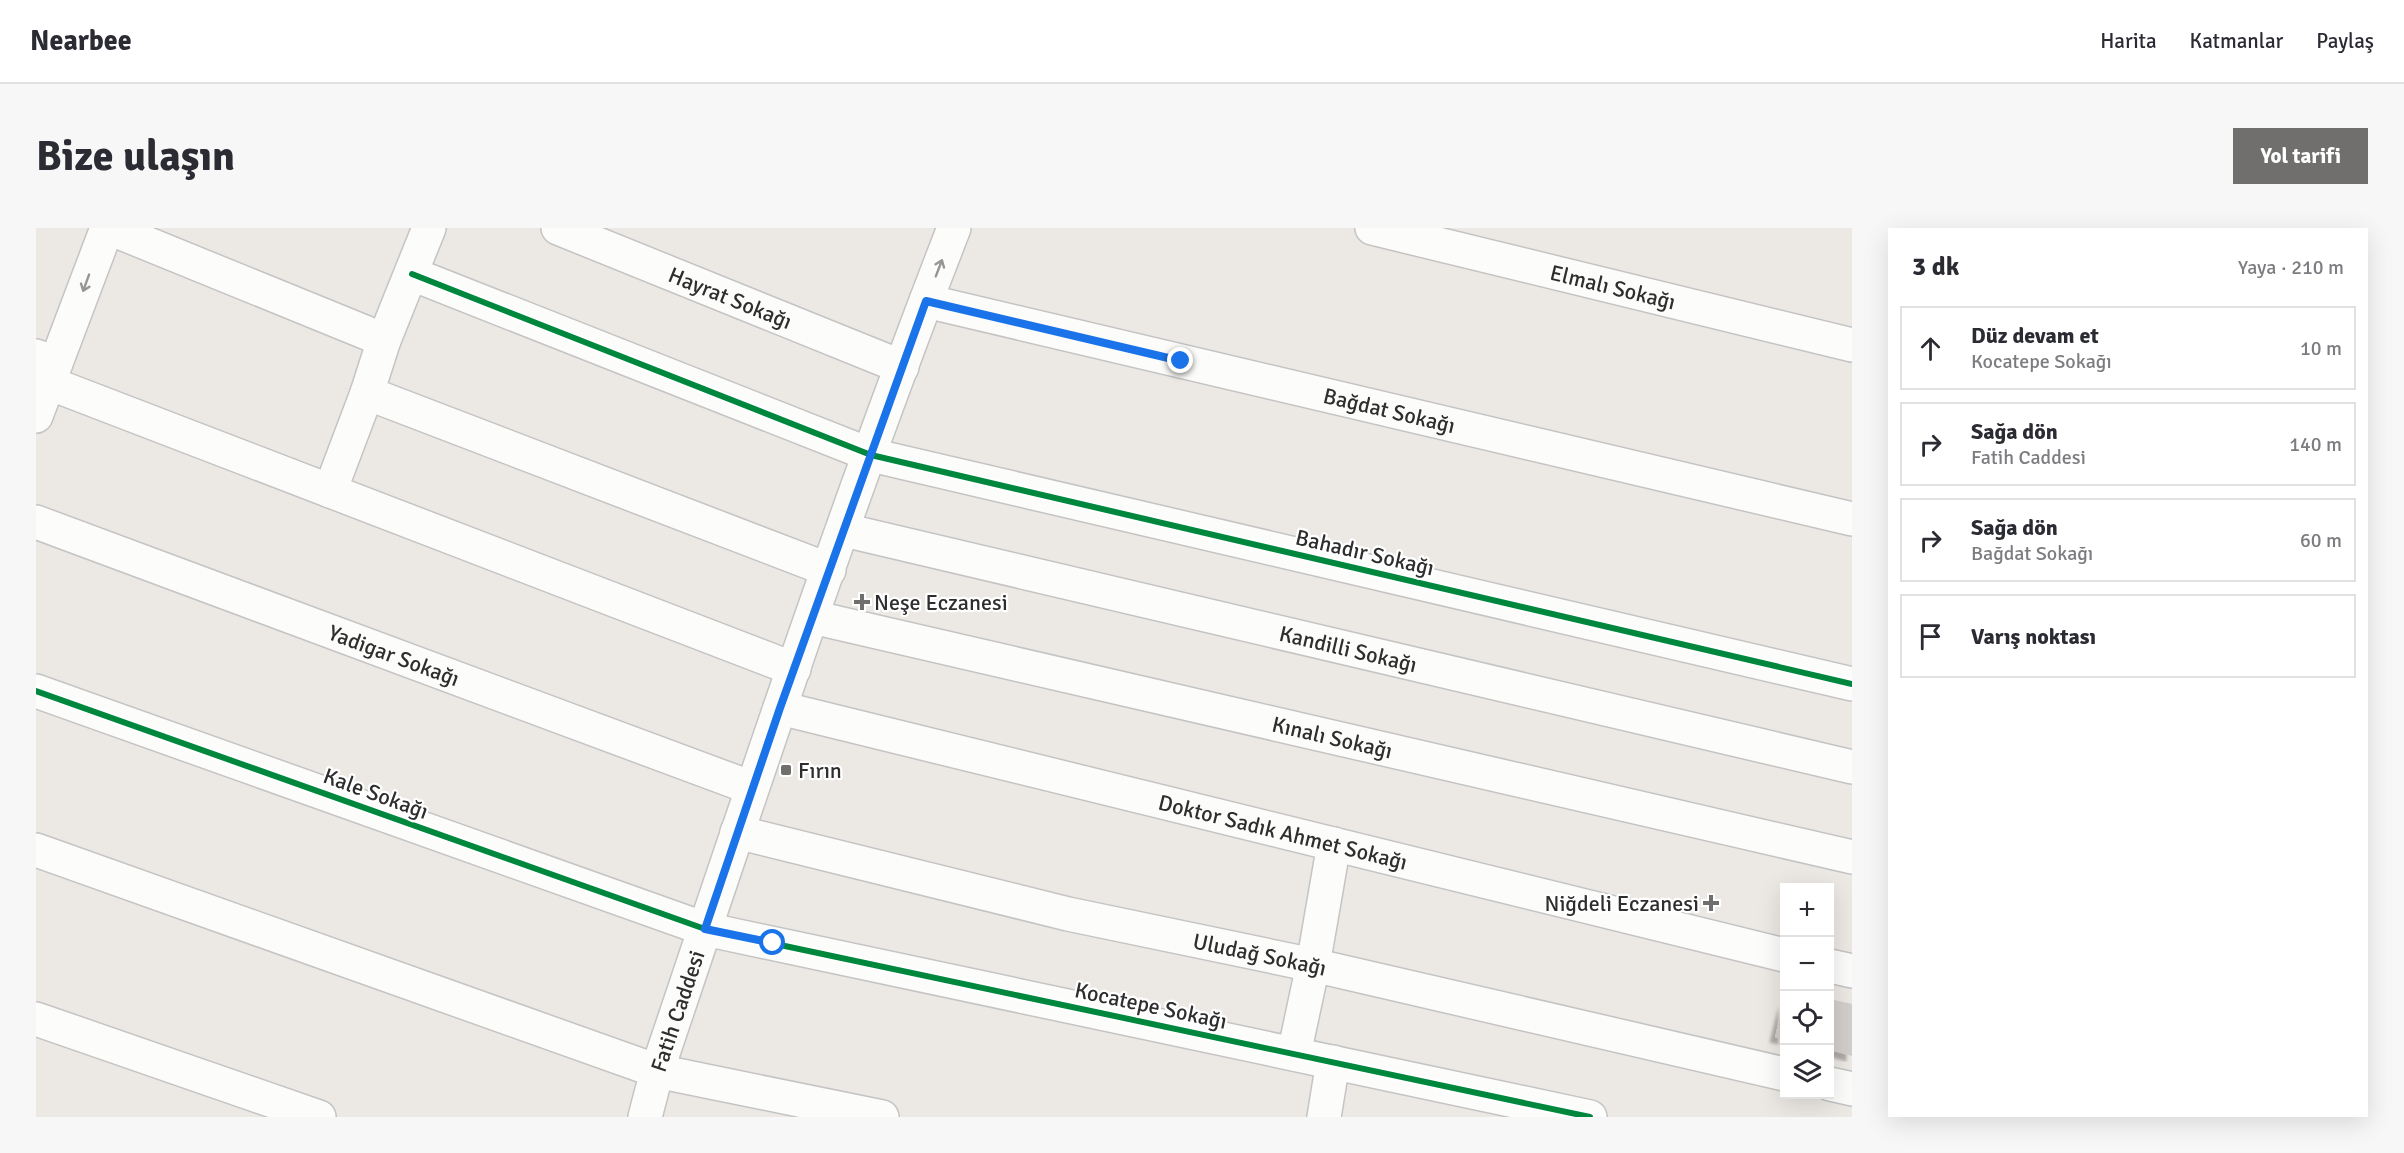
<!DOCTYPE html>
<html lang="tr">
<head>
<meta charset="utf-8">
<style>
  :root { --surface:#fff; --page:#f7f7f7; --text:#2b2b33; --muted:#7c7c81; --line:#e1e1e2; --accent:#706f6e }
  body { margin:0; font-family:Signika,sans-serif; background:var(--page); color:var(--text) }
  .controls { position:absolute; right:18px; bottom:18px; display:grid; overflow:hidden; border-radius:0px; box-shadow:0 6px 24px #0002 }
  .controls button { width:54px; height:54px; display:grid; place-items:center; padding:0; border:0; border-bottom:2px solid var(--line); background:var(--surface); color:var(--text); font:30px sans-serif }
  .stop { position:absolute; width:18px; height:18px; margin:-14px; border:4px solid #1a73e8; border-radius:50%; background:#fff }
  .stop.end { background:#1a73e8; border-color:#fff; box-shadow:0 2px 6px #0008 }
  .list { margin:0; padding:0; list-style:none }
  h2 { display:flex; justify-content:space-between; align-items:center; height:78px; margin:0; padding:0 24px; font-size:26px }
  h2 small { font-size:20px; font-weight:400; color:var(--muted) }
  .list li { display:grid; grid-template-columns:39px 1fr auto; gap:18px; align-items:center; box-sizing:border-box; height:84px; margin:0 12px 12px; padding:0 12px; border:2px solid var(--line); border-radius:0px }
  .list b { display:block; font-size:22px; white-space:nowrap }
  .list p { margin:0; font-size:20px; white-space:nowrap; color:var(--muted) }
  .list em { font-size:20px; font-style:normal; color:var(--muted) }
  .icon { flex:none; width:33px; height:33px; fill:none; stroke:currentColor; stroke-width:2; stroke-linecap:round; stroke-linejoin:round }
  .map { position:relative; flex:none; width:1816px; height:889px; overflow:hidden; border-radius:0px }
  header { display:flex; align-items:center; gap:36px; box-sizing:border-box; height:84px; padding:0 30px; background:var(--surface); border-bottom:2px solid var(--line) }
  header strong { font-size:28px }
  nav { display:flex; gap:33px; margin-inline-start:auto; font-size:21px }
  .intro { display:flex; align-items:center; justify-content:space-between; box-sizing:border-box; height:144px; padding:0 36px }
  h1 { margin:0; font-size:42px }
  .button { padding:15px 27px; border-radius:0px; background:var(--accent); color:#fff; font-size:21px; font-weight:700 }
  main { display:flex; gap:36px; padding:0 36px }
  aside { flex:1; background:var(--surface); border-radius:0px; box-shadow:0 6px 24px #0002 }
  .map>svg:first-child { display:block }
</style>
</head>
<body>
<header>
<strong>Nearbee</strong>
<nav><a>Harita</a><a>Katmanlar</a><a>Paylaş</a></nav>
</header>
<div class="intro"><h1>Bize ulaşın</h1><a class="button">Yol tarifi</a></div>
<main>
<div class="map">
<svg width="1816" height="889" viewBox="0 0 1816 889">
  <defs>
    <filter id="shadow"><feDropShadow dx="-5.5" dy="5.5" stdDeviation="1.5" flood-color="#0004"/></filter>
  </defs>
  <rect width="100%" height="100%" fill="#ece8e4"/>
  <g fill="#d1cecb" filter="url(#shadow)">
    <polygon points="1794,771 1816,776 1816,828 1794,822"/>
    <polygon points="1748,773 1748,811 1739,809"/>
  </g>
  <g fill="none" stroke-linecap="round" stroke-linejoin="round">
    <g stroke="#c5c4c5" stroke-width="36">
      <g id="street">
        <polyline points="73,0 348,112"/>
        <path id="s1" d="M522,0L866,139"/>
        <path id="s2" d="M1336,0L1816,117"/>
        <polyline points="376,46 835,227 1816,456"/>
        <path id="s3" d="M890,73L1816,291"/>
        <polyline points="0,128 20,135"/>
        <polyline points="13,155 758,441"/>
        <polyline points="331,165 793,342"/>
        <polyline points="294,263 331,165 348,112 393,0"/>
        <path id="s4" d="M0,294L716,560"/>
        <path id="s5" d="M808,302L1816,539"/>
        <path id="s6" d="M776,389L1816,629"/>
        <polyline points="0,463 669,701 1554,889"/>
        <path id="s7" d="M744,480L1748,727"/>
        <path id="s8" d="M701,604L1032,686L1277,737L1748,846"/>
        <polyline points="0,622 621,843 846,889"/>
        <polyline points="1794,738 1816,743"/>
        <polyline points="0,791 283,889"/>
        <polyline points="1258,826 1277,737 1298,616"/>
        <polyline points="1794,856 1816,861"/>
        <polyline points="1288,889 1297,834"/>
      </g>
    </g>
    <g stroke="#c5c4c5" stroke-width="36">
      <g id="secondary">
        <polyline points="0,188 71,0"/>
        <path id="s9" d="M609,889L621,843C716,561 810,277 918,0"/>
      </g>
    </g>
    <use href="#street" stroke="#fcfcfb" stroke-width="33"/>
    <use href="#secondary" stroke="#fcfcfb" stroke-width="33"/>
    <g stroke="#fff" stroke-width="10">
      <g id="cycleway">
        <polyline points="376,46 835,227 1816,456"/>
        <polyline points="0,463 669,701 1554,889"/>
      </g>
    </g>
    <use href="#cycleway" stroke="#00873e" stroke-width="6"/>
  </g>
  <defs><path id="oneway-shaft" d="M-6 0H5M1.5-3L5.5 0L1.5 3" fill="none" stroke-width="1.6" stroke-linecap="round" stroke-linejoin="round" transform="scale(1.5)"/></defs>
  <g stroke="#959594">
    <use href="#oneway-shaft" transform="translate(903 40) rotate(-69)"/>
    <use href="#oneway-shaft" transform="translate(50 55) rotate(110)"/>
  </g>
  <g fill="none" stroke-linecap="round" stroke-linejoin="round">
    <polyline stroke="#1a73e8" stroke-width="8" points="737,715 669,701 744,480 890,73 1145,133"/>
  </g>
  <g fill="#706f6e" stroke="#fff" stroke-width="2">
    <path d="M823 365h6v6h6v6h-6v6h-6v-6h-6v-6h6z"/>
    <rect x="744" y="536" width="12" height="12" rx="3"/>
    <path d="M1672 666h6v6h6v6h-6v6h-6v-6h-6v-6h6z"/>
  </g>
  <g text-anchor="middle" stroke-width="4.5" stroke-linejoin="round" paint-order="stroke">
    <g font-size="22" fill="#2e2e2e" stroke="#fff">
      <text dy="8" stroke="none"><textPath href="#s2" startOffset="248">Elmalı Sokağı</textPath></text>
      <text dy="8" stroke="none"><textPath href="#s1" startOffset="186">Hayrat Sokağı</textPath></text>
      <text dy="8" stroke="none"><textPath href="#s3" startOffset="476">Bağdat Sokağı</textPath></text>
      <text transform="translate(1329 324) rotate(13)" y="8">Bahadır Sokağı</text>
      <text dy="8" stroke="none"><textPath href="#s5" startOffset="518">Kandilli Sokağı</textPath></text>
      <text dy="8" stroke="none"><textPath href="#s4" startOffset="382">Yadigar Sokağı</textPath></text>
      <text dy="8" stroke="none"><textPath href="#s6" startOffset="534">Kınalı Sokağı</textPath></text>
      <text transform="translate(340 565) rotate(20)" y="8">Kale Sokağı</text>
      <text dy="8" stroke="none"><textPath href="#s7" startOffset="518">Doktor Sadık Ahmet Sokağı</textPath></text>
      <text dy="8" stroke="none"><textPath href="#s8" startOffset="537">Uludağ Sokağı</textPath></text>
      <text transform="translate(1115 777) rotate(12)" y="8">Kocatepe Sokağı</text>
      <text dy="8" stroke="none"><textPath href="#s9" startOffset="111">Fatih Caddesi</textPath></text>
    </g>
    <g font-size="22" fill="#2e2e2e" stroke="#fff" text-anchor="start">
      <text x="838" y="382">Neşe Eczanesi</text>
      <text x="762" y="550">Fırın</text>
      <text x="1663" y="683" text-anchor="end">Niğdeli Eczanesi</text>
    </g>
  </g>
</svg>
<div class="controls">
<button>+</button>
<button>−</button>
<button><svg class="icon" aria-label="locate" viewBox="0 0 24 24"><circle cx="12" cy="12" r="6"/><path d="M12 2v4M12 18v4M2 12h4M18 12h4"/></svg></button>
<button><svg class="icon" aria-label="layers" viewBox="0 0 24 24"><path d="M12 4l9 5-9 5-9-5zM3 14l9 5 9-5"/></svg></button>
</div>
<div class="stop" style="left:737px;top:715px"></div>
<div class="stop end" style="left:1145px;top:133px"></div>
</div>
<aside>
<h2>3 dk<small>Yaya · 210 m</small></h2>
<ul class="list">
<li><svg class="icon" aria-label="ahead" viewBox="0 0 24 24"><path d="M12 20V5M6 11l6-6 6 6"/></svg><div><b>Düz devam et</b><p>Kocatepe Sokağı</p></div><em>10 m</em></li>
<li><svg class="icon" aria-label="right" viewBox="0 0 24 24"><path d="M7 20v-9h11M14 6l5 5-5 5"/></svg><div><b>Sağa dön</b><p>Fatih Caddesi</p></div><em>140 m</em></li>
<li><svg class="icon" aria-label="right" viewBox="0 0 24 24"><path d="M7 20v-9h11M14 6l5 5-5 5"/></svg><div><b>Sağa dön</b><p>Bağdat Sokağı</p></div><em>60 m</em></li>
<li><svg class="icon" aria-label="arrive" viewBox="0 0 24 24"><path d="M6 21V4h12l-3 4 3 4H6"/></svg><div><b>Varış noktası</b></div></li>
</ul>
</aside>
</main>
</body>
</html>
